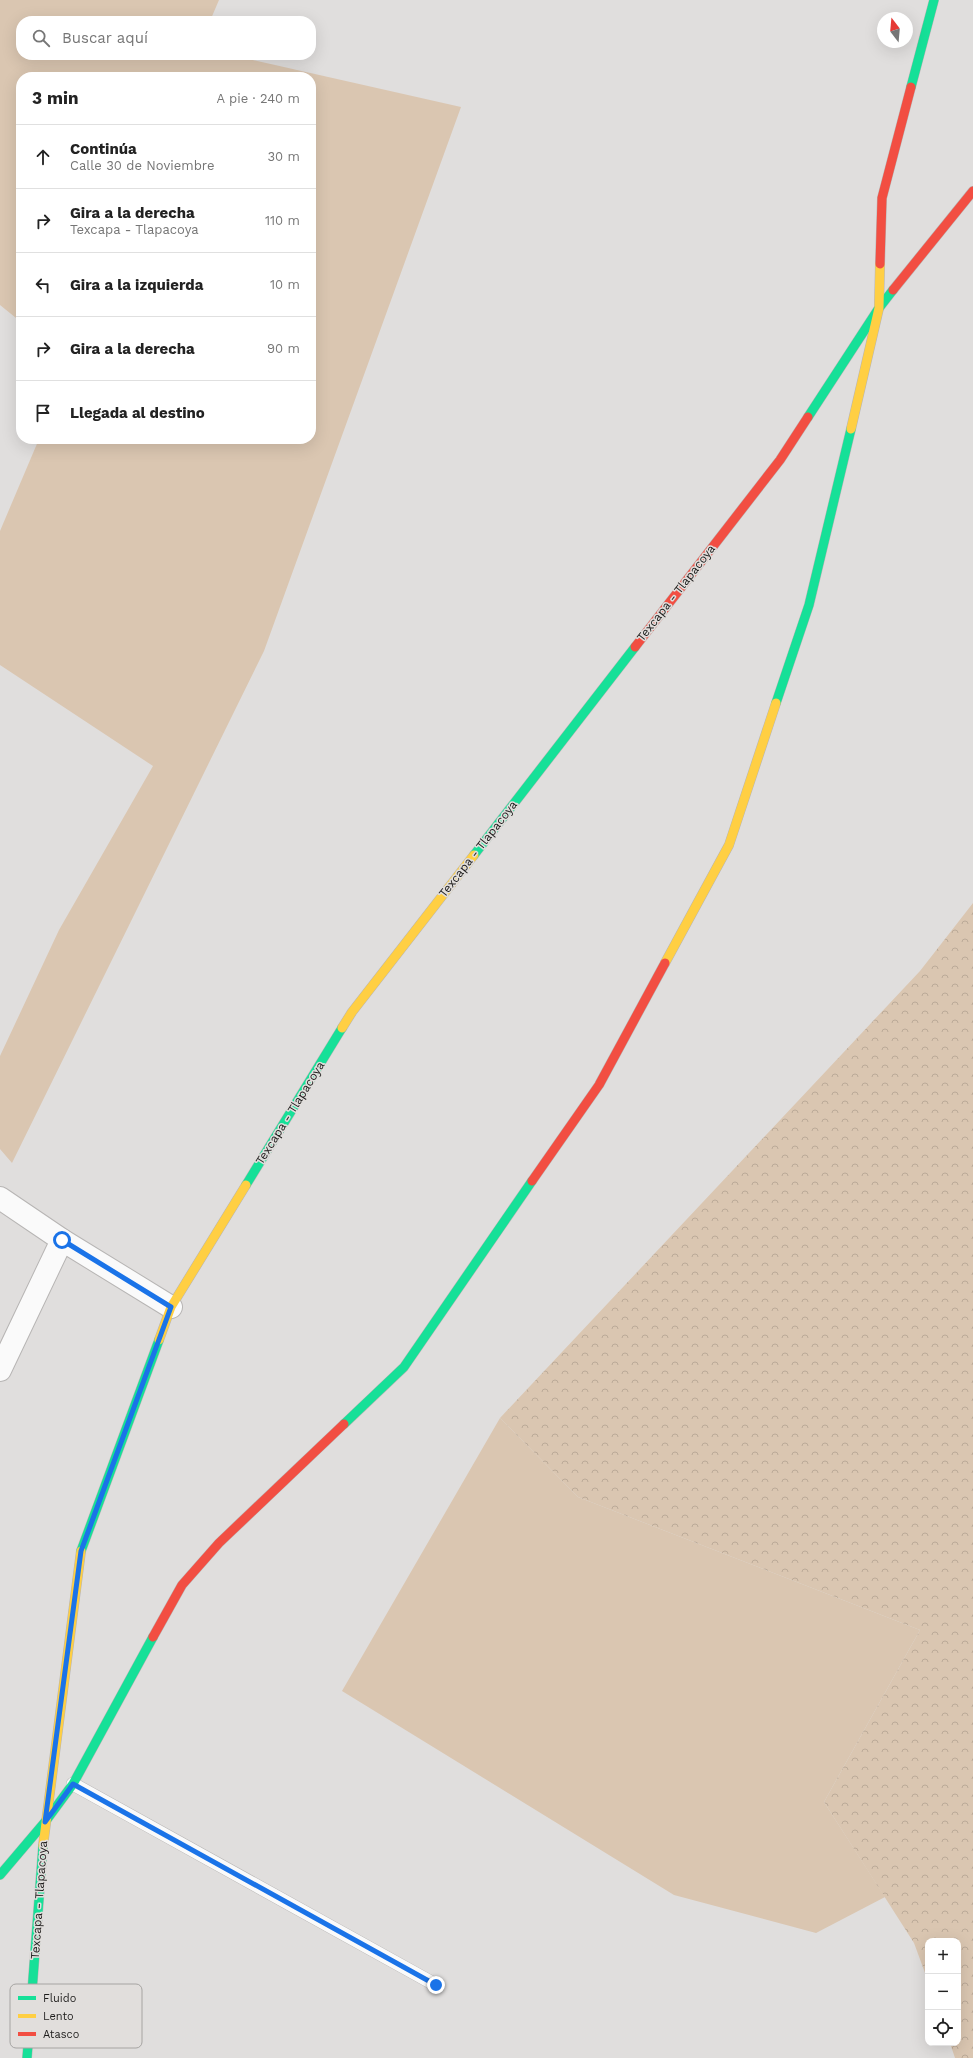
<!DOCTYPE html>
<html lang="es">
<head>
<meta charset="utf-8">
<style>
  :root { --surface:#fff; --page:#f6f6f6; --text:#222; --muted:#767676; --line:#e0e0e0 }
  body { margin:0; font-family:"Work Sans",sans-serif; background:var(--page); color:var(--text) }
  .controls { position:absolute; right:12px; bottom:12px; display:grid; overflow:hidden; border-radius:8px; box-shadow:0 4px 16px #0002 }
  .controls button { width:36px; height:36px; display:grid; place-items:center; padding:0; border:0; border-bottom:1px solid var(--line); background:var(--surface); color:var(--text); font:20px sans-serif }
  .compass { position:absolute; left:877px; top:12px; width:36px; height:36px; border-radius:50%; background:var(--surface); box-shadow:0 4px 16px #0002; rotate:344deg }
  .stop { position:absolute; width:12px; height:12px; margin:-9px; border:3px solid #1a73e8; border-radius:50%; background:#fff }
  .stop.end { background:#1a73e8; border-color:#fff; box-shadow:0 1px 4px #0008 }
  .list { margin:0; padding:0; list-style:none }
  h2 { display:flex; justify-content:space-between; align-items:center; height:52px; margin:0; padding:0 16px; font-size:17px }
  h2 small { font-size:13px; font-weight:400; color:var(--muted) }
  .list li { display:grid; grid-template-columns:26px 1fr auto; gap:12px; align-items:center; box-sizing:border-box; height:64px; padding:0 16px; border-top:1px solid var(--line) }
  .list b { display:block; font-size:15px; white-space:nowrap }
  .list p { margin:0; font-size:13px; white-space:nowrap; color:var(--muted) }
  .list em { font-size:13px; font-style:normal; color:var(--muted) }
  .icon { flex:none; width:22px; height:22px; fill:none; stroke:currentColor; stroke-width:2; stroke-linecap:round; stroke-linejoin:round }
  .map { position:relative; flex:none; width:973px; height:2058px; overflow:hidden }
  .search { position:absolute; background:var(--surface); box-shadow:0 4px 16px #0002; left:16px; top:16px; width:300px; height:44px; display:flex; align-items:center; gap:10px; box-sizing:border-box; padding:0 14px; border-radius:16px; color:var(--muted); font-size:15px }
  .panel { position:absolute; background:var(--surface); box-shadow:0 4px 16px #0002; left:16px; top:72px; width:300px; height:372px; border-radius:16px }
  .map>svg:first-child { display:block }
</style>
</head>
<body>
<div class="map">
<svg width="973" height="2058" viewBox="0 0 973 2058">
  <defs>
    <pattern id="forest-crowns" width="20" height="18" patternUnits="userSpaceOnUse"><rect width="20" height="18" fill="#dac6b1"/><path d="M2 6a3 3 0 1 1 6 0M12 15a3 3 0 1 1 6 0" fill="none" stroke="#bbaa98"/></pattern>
  </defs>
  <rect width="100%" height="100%" fill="#e0dedd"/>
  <g fill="#dac6b1">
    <polygon points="0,0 219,0 210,21 21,21 21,55 231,55 461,107 264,651 12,1163 0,1149 0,1056 59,930 153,766 0,665 0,531 39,439 311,439 311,77 21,77 21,322 0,305"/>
    <polygon points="500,1418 578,1497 920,1630 824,1802 885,1897 816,1933 674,1895 342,1691"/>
  </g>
  <polygon fill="url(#forest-crowns)" points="973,903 973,2058 955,2058 950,2043 958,2043 958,1941 928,1941 928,1981 914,1943 824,1802 920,1630 578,1497 500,1418 920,971"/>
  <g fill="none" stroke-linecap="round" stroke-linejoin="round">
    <g stroke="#b7b5b4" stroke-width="14">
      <polyline id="lane" points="73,1784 436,1985"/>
    </g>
    <g stroke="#b7b5b4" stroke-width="24">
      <g id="street">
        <polyline points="0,1198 62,1240 171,1307"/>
        <polyline points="0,1370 62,1240"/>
      </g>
    </g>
    <g stroke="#b7b5b4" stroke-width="10">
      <g id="fast">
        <polyline points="911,87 934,0"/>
        <polyline points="808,417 879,308 893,290"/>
        <polyline points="776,703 809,605 851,429"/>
        <polyline points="474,855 635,647"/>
        <polyline points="246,1185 342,1028"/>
        <polyline points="344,1424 404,1367 532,1181"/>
        <polyline points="81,1551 159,1340"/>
        <polyline points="0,1875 45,1822 73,1784 153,1637"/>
        <polyline points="27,2058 43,1846"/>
      </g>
    </g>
    <g stroke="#b7b5b4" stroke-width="10">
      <g id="slow">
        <polyline points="851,429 879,308 880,264"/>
        <polyline points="665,963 729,845 776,703"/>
        <polyline points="342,1028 352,1012 474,855"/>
        <polyline points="159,1340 171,1307 246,1185"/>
        <polyline points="43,1846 81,1551"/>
      </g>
    </g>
    <g stroke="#b7b5b4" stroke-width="10">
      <g id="jam">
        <polyline points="880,264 882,198 911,87"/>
        <polyline points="893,290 973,191"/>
        <polyline points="635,647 780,460 808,417"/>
        <polyline points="532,1181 599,1085 665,963"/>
        <polyline points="153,1637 182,1585 219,1543 344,1424"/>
      </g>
    </g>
    <use href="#lane" stroke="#fafafa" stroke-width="13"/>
    <use href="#street" stroke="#fafafa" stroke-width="22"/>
    <use href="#fast" stroke="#16e098" stroke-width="9"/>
    <use href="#slow" stroke="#ffcf43" stroke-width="9"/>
    <use href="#jam" stroke="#f24e42" stroke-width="9"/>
  </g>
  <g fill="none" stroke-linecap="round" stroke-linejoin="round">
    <polyline stroke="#1a73e8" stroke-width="5" points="62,1240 171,1307 81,1551 45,1822 73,1784 436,1985"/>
  </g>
  <g text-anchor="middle" stroke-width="3" stroke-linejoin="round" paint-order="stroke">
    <g font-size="12" fill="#1e1d1c" stroke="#e1dedc">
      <text transform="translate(676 593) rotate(-52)" y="4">Texcapa - Tlapacoya</text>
      <text transform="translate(478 849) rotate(-52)" y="4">Texcapa - Tlapacoya</text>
      <text transform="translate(290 1113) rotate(-58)" y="4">Texcapa - Tlapacoya</text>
      <text transform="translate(39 1900) rotate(-86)" y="4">Texcapa - Tlapacoya</text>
    </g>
  </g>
  <rect x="10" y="1984" width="132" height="64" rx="6" fill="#e1dedc" stroke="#a6a4a2" stroke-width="1"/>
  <rect x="18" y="1996" width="18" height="4" fill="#16e098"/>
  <rect x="18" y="2014" width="18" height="4" fill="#ffcf43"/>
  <rect x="18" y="2032" width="18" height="4" fill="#f24e42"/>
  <g font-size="11" fill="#1e1d1c">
    <text x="43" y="2002">Fluido</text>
    <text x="43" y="2020">Lento</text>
    <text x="43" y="2038">Atasco</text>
  </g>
</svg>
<div class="controls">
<button>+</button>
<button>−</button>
<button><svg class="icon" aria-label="locate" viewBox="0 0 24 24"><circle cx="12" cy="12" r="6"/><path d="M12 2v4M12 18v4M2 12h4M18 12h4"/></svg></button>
</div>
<svg class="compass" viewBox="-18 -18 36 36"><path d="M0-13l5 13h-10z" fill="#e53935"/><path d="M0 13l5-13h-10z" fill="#767676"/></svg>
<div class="stop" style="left:62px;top:1240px"></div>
<div class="stop end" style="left:436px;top:1985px"></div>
<div class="search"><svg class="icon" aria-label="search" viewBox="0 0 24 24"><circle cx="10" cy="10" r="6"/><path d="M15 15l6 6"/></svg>Buscar aquí</div>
<section class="panel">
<h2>3 min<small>A pie · 240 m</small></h2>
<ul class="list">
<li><svg class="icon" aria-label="ahead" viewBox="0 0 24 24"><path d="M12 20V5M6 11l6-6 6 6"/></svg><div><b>Continúa</b><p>Calle 30 de Noviembre</p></div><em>30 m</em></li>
<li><svg class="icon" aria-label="right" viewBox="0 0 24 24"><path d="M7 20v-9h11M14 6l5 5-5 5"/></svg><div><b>Gira a la derecha</b><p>Texcapa - Tlapacoya</p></div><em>110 m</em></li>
<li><svg class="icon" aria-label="left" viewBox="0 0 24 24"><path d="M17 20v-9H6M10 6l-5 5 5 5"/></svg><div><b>Gira a la izquierda</b></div><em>10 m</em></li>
<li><svg class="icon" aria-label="right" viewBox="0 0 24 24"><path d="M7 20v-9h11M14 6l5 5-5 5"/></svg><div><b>Gira a la derecha</b></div><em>90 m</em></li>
<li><svg class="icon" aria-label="arrive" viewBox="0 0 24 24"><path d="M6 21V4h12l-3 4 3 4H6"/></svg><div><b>Llegada al destino</b></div></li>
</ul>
</section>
</div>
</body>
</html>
